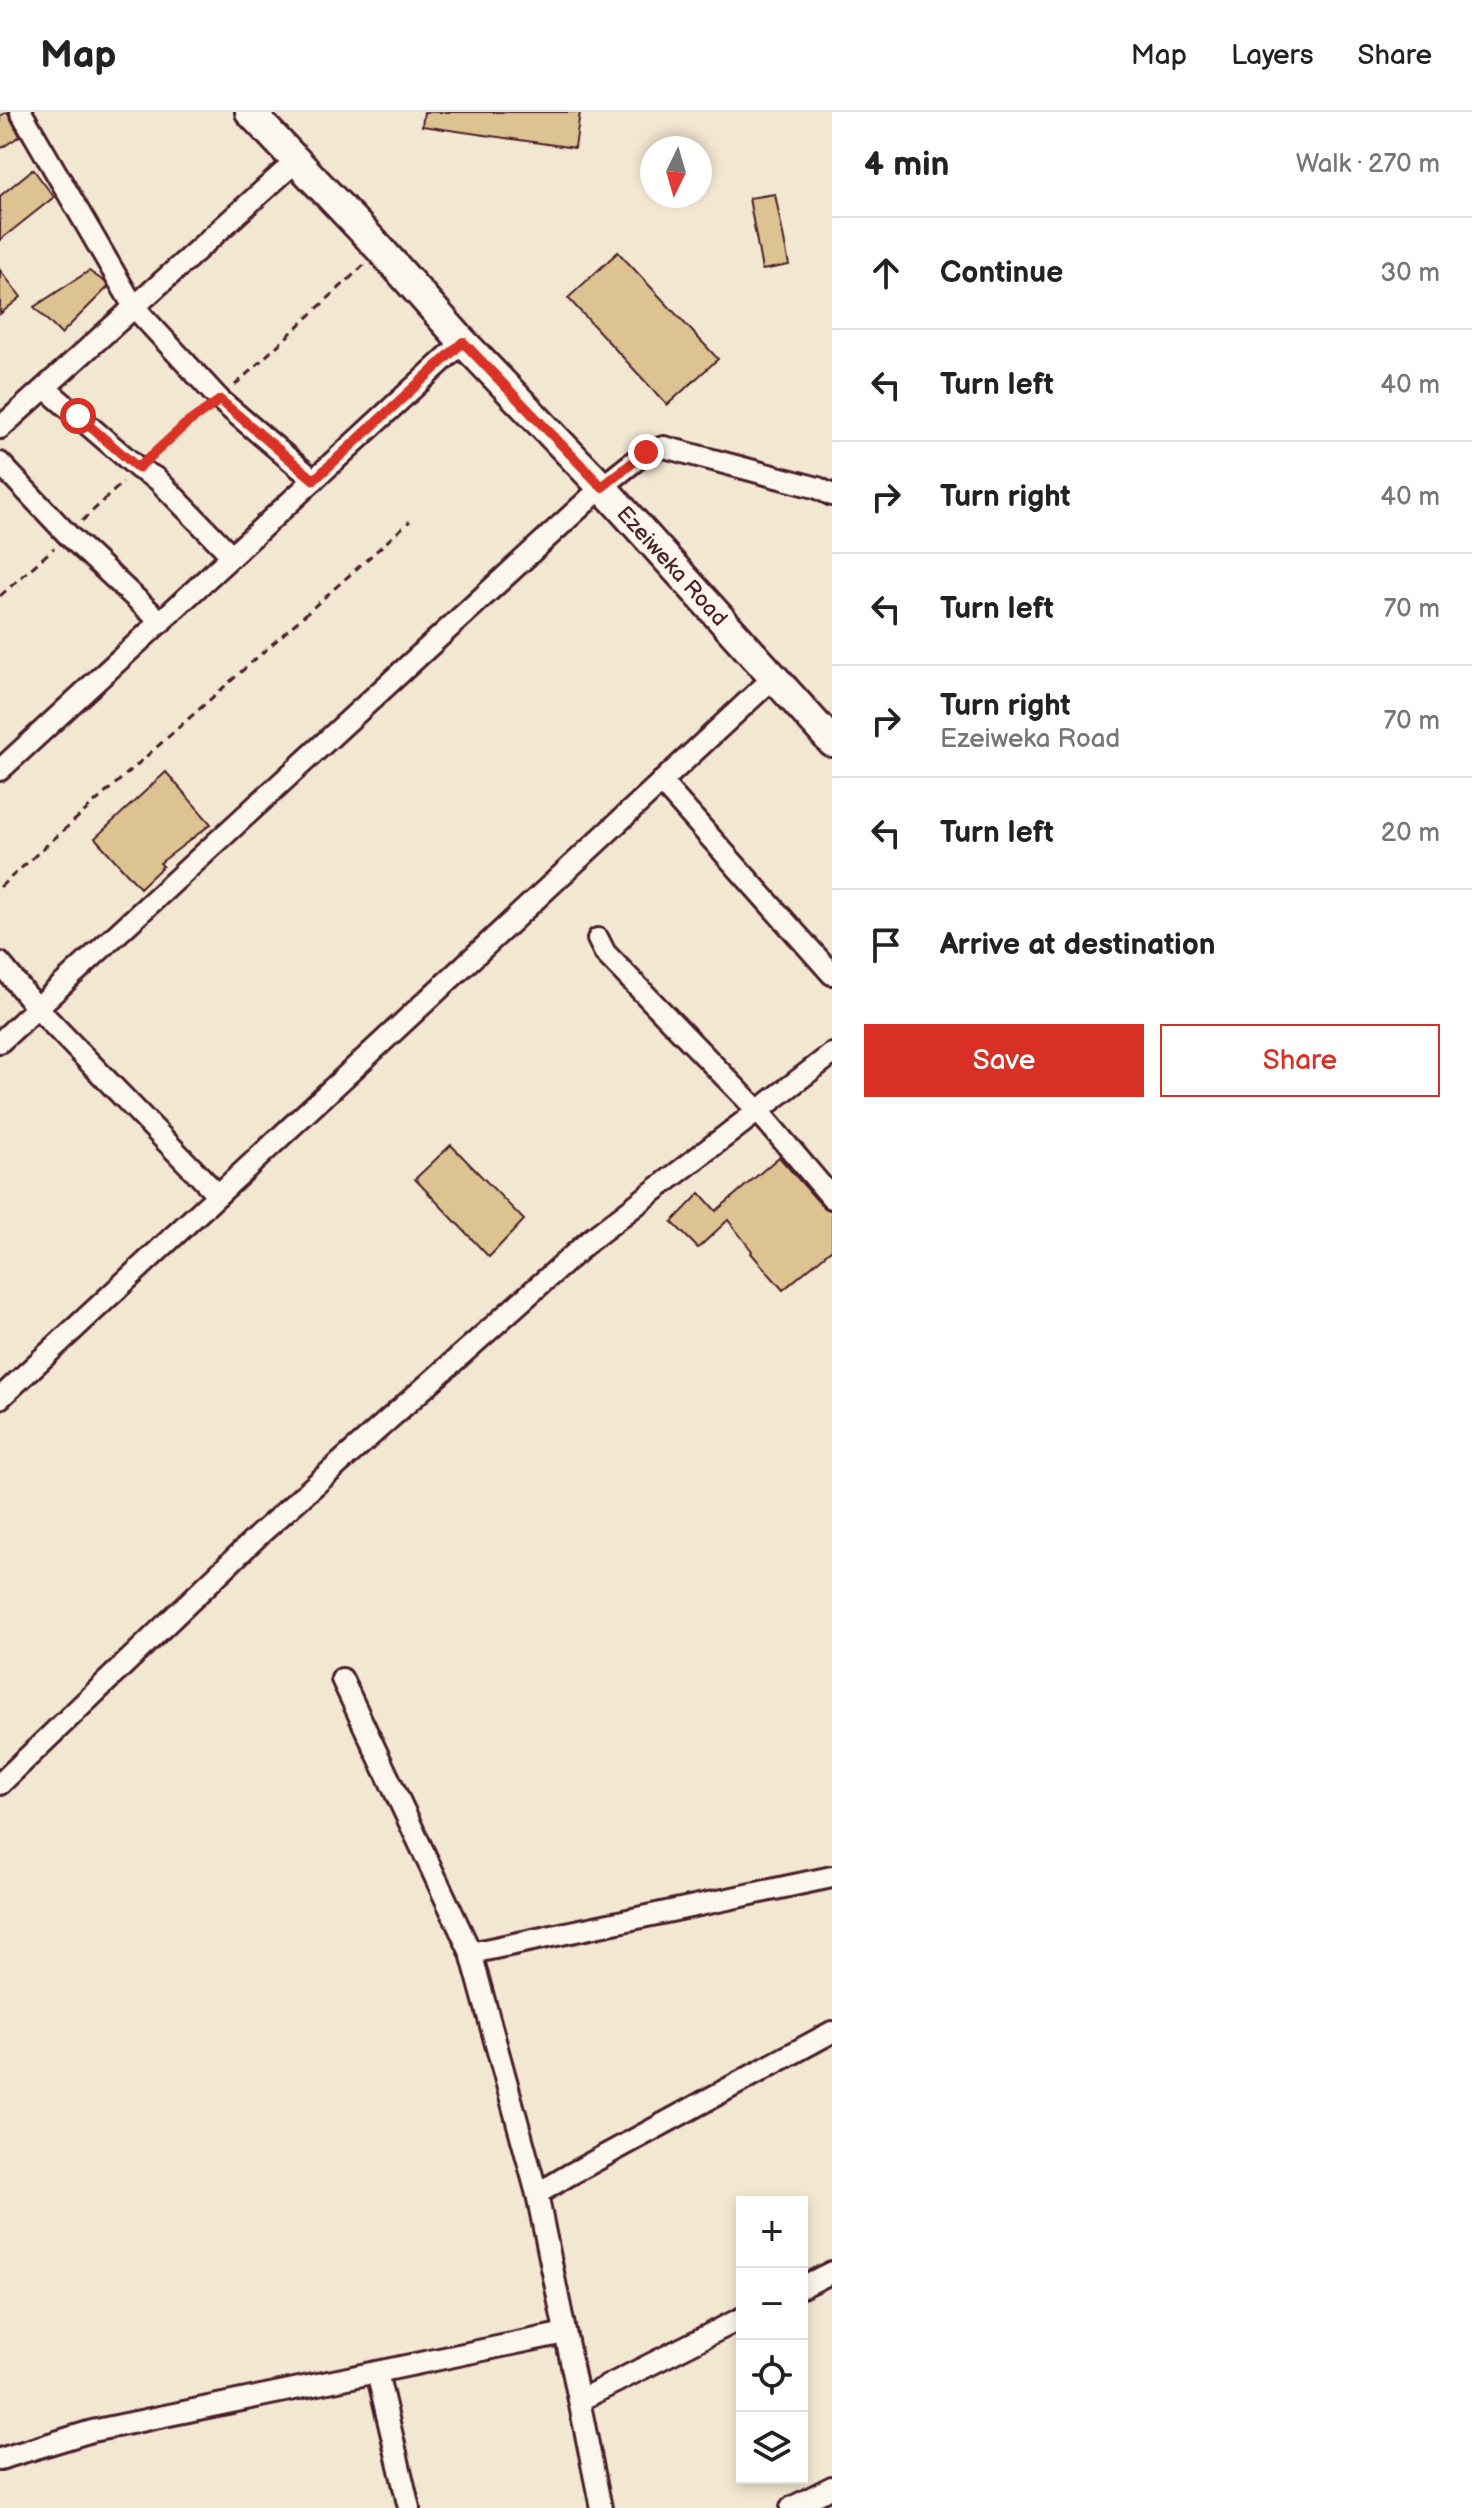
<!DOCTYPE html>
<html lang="en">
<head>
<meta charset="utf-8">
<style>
  :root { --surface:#fff; --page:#f2f2f2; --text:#222; --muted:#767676; --line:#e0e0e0; --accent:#d93025 }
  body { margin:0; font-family:"Balsamiq Sans",sans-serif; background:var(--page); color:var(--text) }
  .controls { position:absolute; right:24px; bottom:24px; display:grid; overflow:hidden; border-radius:0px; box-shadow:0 4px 12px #0003 }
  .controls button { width:72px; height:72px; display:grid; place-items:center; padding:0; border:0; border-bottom:2px solid var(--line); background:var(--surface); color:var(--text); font:40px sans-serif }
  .compass { position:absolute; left:640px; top:24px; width:72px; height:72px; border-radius:50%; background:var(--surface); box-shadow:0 4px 12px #0003; rotate:185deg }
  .stop { position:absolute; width:24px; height:24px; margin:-18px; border:6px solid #d93025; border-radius:50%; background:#fff }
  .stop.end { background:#d93025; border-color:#fff; box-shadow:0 2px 8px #0008 }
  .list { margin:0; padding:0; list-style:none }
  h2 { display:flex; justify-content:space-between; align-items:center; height:104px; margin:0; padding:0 32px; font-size:34px }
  h2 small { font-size:26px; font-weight:400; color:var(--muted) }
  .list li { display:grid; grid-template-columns:52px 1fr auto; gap:24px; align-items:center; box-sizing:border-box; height:112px; padding:0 32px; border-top:2px solid var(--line) }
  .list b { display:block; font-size:30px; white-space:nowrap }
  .list p { margin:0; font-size:26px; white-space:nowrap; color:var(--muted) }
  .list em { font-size:26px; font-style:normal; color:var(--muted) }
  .actions { display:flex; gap:16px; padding:24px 32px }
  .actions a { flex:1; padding:18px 0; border:2px solid var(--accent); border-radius:0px; text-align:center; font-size:28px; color:var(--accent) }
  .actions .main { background:var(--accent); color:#fff }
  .icon { flex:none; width:44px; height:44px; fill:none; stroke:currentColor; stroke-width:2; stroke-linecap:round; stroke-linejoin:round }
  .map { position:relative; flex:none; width:832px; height:2396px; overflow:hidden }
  header { display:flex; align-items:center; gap:48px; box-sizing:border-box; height:112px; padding:0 40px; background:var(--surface); border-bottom:2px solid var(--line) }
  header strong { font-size:38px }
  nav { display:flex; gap:44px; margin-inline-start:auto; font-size:28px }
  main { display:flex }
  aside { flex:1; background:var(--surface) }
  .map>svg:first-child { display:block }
</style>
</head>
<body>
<header>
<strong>Map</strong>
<nav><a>Map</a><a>Layers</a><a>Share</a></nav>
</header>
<main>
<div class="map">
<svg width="832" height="2396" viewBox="0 0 832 2396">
  <rect width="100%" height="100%" fill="#f2e7d1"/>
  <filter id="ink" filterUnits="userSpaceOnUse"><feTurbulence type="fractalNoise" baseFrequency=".0125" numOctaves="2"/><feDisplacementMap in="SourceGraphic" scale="16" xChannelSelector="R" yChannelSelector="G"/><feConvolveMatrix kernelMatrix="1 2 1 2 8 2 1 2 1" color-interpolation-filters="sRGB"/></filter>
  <g filter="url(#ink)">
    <g fill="#ddc292" stroke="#4a1f2b" stroke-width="2">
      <polygon points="7,0 20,24 0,37 0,4"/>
      <polygon points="424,0 580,0 575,36 422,14"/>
      <polygon points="33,57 54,85 0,128 0,84"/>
      <polygon points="775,82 789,153 762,158 749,86"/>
      <polygon points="618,140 718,247 667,293 568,186"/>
      <polygon points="0,158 21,185 0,202"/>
      <polygon points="89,159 105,170 108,175 61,222 34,195"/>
      <polygon points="166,660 211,712 160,751 163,754 140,776 95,726"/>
      <polygon points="451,1033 524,1108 489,1145 415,1067"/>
      <polygon points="779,1045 822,1094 832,1099 832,1137 783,1178 751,1141 752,1139 728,1108 698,1136 672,1110 700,1081 716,1099"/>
    </g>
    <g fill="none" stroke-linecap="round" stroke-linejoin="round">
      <g stroke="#4a1f2b" stroke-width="26">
        <g id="street">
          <polyline points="21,0 134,195 220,288 314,368"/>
          <polyline points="45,276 138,356 157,367 232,444"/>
          <polyline points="0,316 295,50"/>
          <polyline points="0,351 68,423 161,510"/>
          <polyline points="0,658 463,230"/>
          <polyline points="661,670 832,862"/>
          <polyline points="598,827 605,841 758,999 832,1086"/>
          <polyline points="0,851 37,896 218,1083"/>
          <polyline points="0,930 602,375 646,340 664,335 818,376 832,383"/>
          <polyline points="0,1286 773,566"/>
          <polyline points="342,1567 471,1841 537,2082 601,2396"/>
          <polyline points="0,1672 260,1422 589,1129 832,942"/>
          <polyline points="471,1841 832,1765"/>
          <polyline points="537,2082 569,2063 832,1920"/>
          <polyline points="802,2175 832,2160"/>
          <polyline points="377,2260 409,2396"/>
          <polyline points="580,2288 742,2206"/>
          <polyline points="0,2347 92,2319 565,2221"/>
          <polyline points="791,2396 832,2375"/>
        </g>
      </g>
      <g stroke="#4a1f2b" stroke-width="34">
        <g id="secondary">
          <path id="s1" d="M250,0L381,138L463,230L602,375L832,630"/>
        </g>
      </g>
      <g stroke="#4a1f2b" stroke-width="3" stroke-dasharray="8 6" stroke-linecap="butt">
        <polyline points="235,273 364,153"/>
        <polyline points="152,343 204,299"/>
        <polyline points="82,409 123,370"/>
        <polyline points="0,484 54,436"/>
        <polyline points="0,775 410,409"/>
      </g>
      <use href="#street" stroke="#fbf7ec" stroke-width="20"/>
      <use href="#secondary" stroke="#fbf7ec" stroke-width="28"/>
    </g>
  </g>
  <g fill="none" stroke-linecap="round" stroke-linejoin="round" filter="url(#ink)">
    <polyline stroke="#d93025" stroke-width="10" points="78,304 138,356 186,312 220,288 314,368 463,230 602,375 646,340"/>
  </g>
  <g text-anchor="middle" stroke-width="7" stroke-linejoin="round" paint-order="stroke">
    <g font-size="22" fill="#4a1f2b" stroke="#fbf7ec">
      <text dy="8" stroke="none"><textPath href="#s1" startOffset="620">Ezeiweka Road</textPath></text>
    </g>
  </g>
</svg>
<div class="controls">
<button>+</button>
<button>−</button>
<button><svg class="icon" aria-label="locate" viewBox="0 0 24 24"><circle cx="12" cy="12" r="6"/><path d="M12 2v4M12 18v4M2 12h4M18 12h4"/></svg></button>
<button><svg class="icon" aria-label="layers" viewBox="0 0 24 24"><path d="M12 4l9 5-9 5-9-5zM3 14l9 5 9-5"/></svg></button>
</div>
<svg class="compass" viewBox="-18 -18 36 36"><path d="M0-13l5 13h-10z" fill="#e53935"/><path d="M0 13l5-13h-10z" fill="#767676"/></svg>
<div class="stop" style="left:78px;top:304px"></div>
<div class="stop end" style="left:646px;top:340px"></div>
</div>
<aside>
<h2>4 min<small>Walk · 270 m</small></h2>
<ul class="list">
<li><svg class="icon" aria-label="ahead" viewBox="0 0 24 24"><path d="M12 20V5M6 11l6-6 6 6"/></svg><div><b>Continue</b></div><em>30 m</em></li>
<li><svg class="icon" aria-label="left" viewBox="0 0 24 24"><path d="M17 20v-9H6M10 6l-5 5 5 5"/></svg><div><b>Turn left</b></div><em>40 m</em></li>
<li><svg class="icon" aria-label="right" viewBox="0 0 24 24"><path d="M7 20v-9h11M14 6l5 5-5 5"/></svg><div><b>Turn right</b></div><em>40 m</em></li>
<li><svg class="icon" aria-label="left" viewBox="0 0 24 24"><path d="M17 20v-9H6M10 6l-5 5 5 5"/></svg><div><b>Turn left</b></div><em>70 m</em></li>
<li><svg class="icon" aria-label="right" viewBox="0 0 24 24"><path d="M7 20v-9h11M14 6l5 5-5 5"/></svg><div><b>Turn right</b><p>Ezeiweka Road</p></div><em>70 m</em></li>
<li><svg class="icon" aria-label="left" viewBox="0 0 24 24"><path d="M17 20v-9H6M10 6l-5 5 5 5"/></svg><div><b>Turn left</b></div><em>20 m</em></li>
<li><svg class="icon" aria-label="arrive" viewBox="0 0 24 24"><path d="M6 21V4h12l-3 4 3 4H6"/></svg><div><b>Arrive at destination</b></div></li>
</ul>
<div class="actions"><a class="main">Save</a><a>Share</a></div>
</aside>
</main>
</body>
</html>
